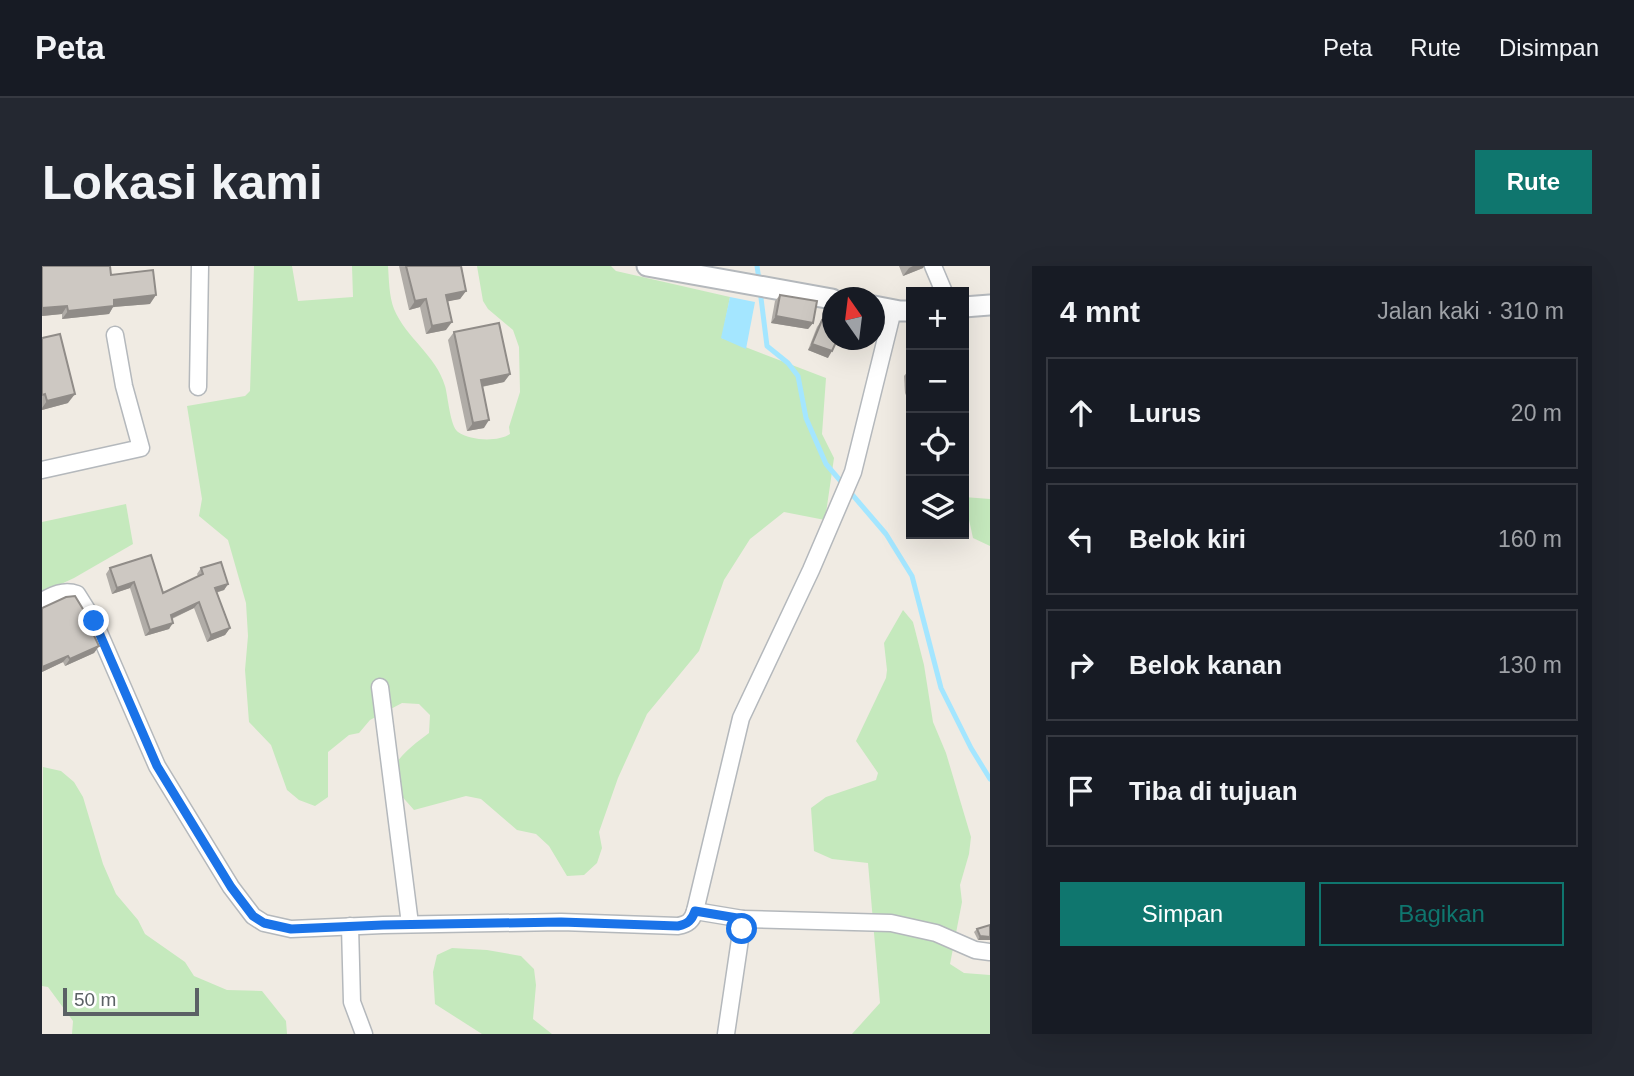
<!DOCTYPE html>
<html lang="id">
<head>
<meta charset="utf-8">
<style>
  :root { --surface:#171b24; --page:#242831; --text:#f1f3f6; --muted:#9ea1a6; --line:#363941; --accent:#0f766e }
  body { margin:0; font-family:Helvetica,sans-serif; background:var(--page); color:var(--text) }
  .controls { position:absolute; right:21px; top:21px; display:grid; overflow:hidden; border-radius:0px; box-shadow:0 7px 28px #0002 }
  .controls button { width:63px; height:63px; display:grid; place-items:center; padding:0; border:0; border-bottom:2px solid var(--line); background:var(--surface); color:var(--text); font:35px sans-serif }
  .compass { position:absolute; left:780px; top:21px; width:63px; height:63px; border-radius:50%; background:var(--surface); box-shadow:0 7px 28px #0002; rotate:346deg }
  .scale { position:absolute; left:21px; bottom:18px; width:136px; box-sizing:border-box; padding-left:7px; border:4px solid #5b6165; border-top:0; font-size:19px; line-height:24px; white-space:nowrap; color:#5b6165; -webkit-text-stroke:5px #fff; paint-order:stroke }
  .stop { position:absolute; width:21px; height:21px; margin:-16px; border:5px solid #1a73e8; border-radius:50%; background:#fff }
  .stop.end { background:#1a73e8; border-color:#fff; box-shadow:0 2px 7px #0008 }
  .list { margin:0; padding:0; list-style:none }
  h2 { display:flex; justify-content:space-between; align-items:center; height:91px; margin:0; padding:0 28px; font-size:30px }
  h2 small { font-size:23px; font-weight:400; color:var(--muted) }
  .list li { display:grid; grid-template-columns:46px 1fr auto; gap:21px; align-items:center; box-sizing:border-box; height:112px; margin:0 14px 14px; padding:0 14px; border:2px solid var(--line); border-radius:0px }
  .list b { display:block; font-size:26px; white-space:nowrap }
  .list em { font-size:23px; font-style:normal; color:var(--muted) }
  .actions { display:flex; gap:14px; padding:21px 28px }
  .actions a { flex:1; padding:16px 0; border:2px solid var(--accent); border-radius:0px; text-align:center; font-size:24px; color:var(--accent) }
  .actions .main { background:var(--accent); color:#fff }
  .icon { flex:none; width:38px; height:38px; fill:none; stroke:currentColor; stroke-width:2; stroke-linecap:round; stroke-linejoin:round }
  .map { position:relative; flex:none; width:948px; height:768px; overflow:hidden; border-radius:0px }
  header { display:flex; align-items:center; gap:42px; box-sizing:border-box; height:98px; padding:0 35px; background:var(--surface); border-bottom:2px solid var(--line) }
  header strong { font-size:33px }
  nav { display:flex; gap:38px; margin-inline-start:auto; font-size:24px }
  .intro { display:flex; align-items:center; justify-content:space-between; box-sizing:border-box; height:168px; padding:0 42px }
  h1 { margin:0; font-size:49px }
  .button { padding:18px 32px; border-radius:0px; background:var(--accent); color:#fff; font-size:24px; font-weight:700 }
  main { display:flex; gap:42px; padding:0 42px }
  aside { flex:1; background:var(--surface); border-radius:0px; box-shadow:0 7px 28px #0002 }
  .map>svg:first-child { display:block }
</style>
</head>
<body>
<header>
<strong>Peta</strong>
<nav><a>Peta</a><a>Rute</a><a>Disimpan</a></nav>
</header>
<div class="intro"><h1>Lokasi kami</h1><a class="button">Rute</a></div>
<main>
<div class="map">
<svg width="948" height="768" viewBox="0 0 948 768">
  <rect width="100%" height="100%" fill="#f0ebe3"/>
  <g fill="#c5e9bd">
    <path d="M212,0H250L256,35L311,31L310,0H346C347,14 347,30 352,43C364,72 394,89 403,120C406,130 408,160 416,166C429,175 456,176 468,168L467,161L478,126L477,81L471,64L446,43L441,35L435,0H569L574,5L688,31L680,72L784,112L780,168L792,192L783,254L742,246L708,273L682,314L657,385L605,448L576,512L557,566L560,582L555,597L542,609L525,610L507,580L494,568L475,564L439,533L424,530L372,544C366,537 358,529 354,521C341,498 372,479 387,467L388,449L377,438L360,437L328,454L317,467L307,469L286,486V531L273,540L257,534L245,524L229,479L207,456L203,404L206,370L204,337L186,274L157,250L160,233L145,140L203,130L208,125Z"/>
    <polygon points="922,231 948,233 948,280 931,272"/>
    <polygon points="84,238 91,278 32,312 0,327 0,256"/>
    <polygon points="861,344 871,356 882,399 891,456 904,487 929,571 927,588 918,619 920,636 908,698 922,707 948,709 948,768 810,768 838,737 826,597 790,593 772,585 769,542 784,531 834,514 836,507 814,475 844,412 845,404 842,377"/>
    <polygon points="1,501 19,505 32,516 41,531 61,598 74,628 96,654 103,668 143,696 152,710 185,724 220,725 244,755 245,768 30,768 31,755 6,721 0,720"/>
    <polygon points="410,682 445,684 479,690 492,703 494,719 491,753 510,768 440,768 393,738 391,706 395,689"/>
  </g>
  <polygon fill="#a4e6ff" points="688,31 713,36 704,83 679,72"/>
  <g fill="none" stroke-linecap="round" stroke-linejoin="round">
    <g stroke="#a4e6ff" stroke-width="5">
      <polyline points="715,0 717,14"/>
      <polyline points="718,24 725,80 746,97 756,110 764,152 784,198 844,268 870,310 899,422 929,482 948,513"/>
    </g>
    <g stroke="#b4b8bc" stroke-width="19">
      <g id="minor">
        <polyline points="891,0 902,26"/>
        <polyline points="156,121 158,0"/>
        <polyline points="0,204 99,182 82,120 73,69"/>
        <path d="M0,335C11,329 22,323 35,328L52,355L115,500L189,621L211,650L222,657L249,663L341,659L519,656L636,660C646,658 650,655 653,645L699,452L769,304L811,206L851,44"/>
        <polyline points="338,421 368,658"/>
        <polyline points="653,645 701,653 684,768"/>
        <polyline points="701,653 849,657 894,667 933,684 948,686"/>
        <polyline points="308,660 310,736 322,768"/>
      </g>
    </g>
    <g stroke="#b4b8bc" stroke-width="23">
      <g id="tertiary">
        <polyline points="605,0 790,33"/>
        <polyline points="832,40 858,45 869,45"/>
        <polyline points="922,41 948,39"/>
      </g>
    </g>
    <use href="#minor" stroke="#fff" stroke-width="16"/>
    <use href="#tertiary" stroke="#fff" stroke-width="19"/>
  </g>
  <g fill="#b0aca7">
    <polygon points="357,0 419,0 424,25 418,33 405,35 404,64 384,68 378,41 367,44"/>
    <polygon points="857,0 882,0 881,2 861,10"/>
    <polygon points="69,9 108,38 71,41 67,48 20,53 20,48 0,50"/>
    <polygon points="738,29 771,57 766,63 729,57 733,35"/>
    <polygon points="780,54 786,92 766,84 775,61"/>
    <polygon points="412,66 468,108 462,116 440,121 442,162 425,165 406,74"/>
    <polygon points="0,72 26,137 0,144"/>
    <polygon points="867,104 869,104 869,141 863,127 862,110"/>
    <polygon points="68,302 121,327 156,310 155,308 159,302 186,318 182,324 174,327 188,362 183,369 165,376 152,342 130,353 127,363 103,370 88,322 70,328 64,308"/>
    <polygon points="0,342 48,356 47,358 57,380 52,387 23,400 21,396 0,406"/>
    <polygon points="948,659 936,674 932,666 935,663"/>
  </g>
  <g fill="#908c88">
    <polygon points="871,0 882,0 881,2 861,10 867,2"/>
    <polygon points="424,25 418,33 398,37 404,29"/>
    <polygon points="114,29 108,38 71,41 67,48 20,53 26,45 72,34"/>
    <polygon points="384,33 378,41 367,44 373,35"/>
    <polygon points="25,40 20,48 0,50 0,42"/>
    <polygon points="734,50 771,57 766,63 729,57"/>
    <polygon points="410,56 404,64 384,68 390,60"/>
    <polygon points="770,78 790,85 786,92 766,84"/>
    <polygon points="468,108 462,116 433,122 439,114"/>
    <polygon points="33,128 26,137 0,144 0,142 5,135"/>
    <polygon points="447,154 442,162 425,165 431,157"/>
    <polygon points="92,316 88,322 70,328 75,322"/>
    <polygon points="186,318 182,324 168,328 173,322"/>
    <polygon points="157,336 152,342 124,355 129,349"/>
    <polygon points="131,357 127,363 103,370 108,364"/>
    <polygon points="188,362 183,369 165,376 169,369"/>
    <polygon points="57,380 52,387 23,400 28,393"/>
    <polygon points="26,390 21,396 0,406 0,401"/>
    <polygon points="938,670 948,671 948,674 936,674"/>
  </g>
  <g fill="#cdc8c2" stroke="#908c88" stroke-width="2">
    <polygon points="0,0 68,0 69,9 111,4 114,29 72,34 72,40 26,45 25,40 0,42"/>
    <polygon points="364,0 419,0 424,25 404,29 410,56 390,60 384,33 373,35"/>
    <polygon points="738,29 775,35 771,57 734,50"/>
    <polygon points="780,54 790,58 790,74 795,74 790,85 770,78"/>
    <polygon points="457,57 468,108 439,114 447,154 431,157 412,66"/>
    <polygon points="18,68 33,128 5,135 3,128 0,129 0,72"/>
    <polygon points="867,104 869,104 869,124 868,120"/>
    <polygon points="109,289 121,327 161,308 159,302 179,296 186,318 173,322 188,362 169,369 157,336 129,349 131,357 108,364 92,316 75,322 68,302"/>
    <polygon points="33,330 47,353 48,356 46,357 57,380 28,393 26,390 0,401 0,342 24,331"/>
    <polygon points="948,659 948,671 938,670 935,663"/>
  </g>
  <g fill="none" stroke-linecap="round" stroke-linejoin="round">
    <path stroke="#1a73e8" stroke-width="9" d="M52,355L115,500L189,621L211,650L222,657L249,663L341,659L519,656L636,660C646,658 650,654 653,645L701,653L700,663"/>
  </g>
</svg>
<div class="controls">
<button>+</button>
<button>−</button>
<button><svg class="icon" aria-label="locate" viewBox="0 0 24 24"><circle cx="12" cy="12" r="6"/><path d="M12 2v4M12 18v4M2 12h4M18 12h4"/></svg></button>
<button><svg class="icon" aria-label="layers" viewBox="0 0 24 24"><path d="M12 4l9 5-9 5-9-5zM3 14l9 5 9-5"/></svg></button>
</div>
<svg class="compass" viewBox="-18 -18 36 36"><path d="M0-13l5 13h-10z" fill="#e53935"/><path d="M0 13l5-13h-10z" fill="#9ea1a6"/></svg>
<div class="scale">50 m</div>
<div class="stop" style="left:700px;top:663px"></div>
<div class="stop end" style="left:52px;top:355px"></div>
</div>
<aside>
<h2>4 mnt<small>Jalan kaki · 310 m</small></h2>
<ul class="list">
<li><svg class="icon" aria-label="ahead" viewBox="0 0 24 24"><path d="M12 20V5M6 11l6-6 6 6"/></svg><div><b>Lurus</b></div><em>20 m</em></li>
<li><svg class="icon" aria-label="left" viewBox="0 0 24 24"><path d="M17 20v-9H6M10 6l-5 5 5 5"/></svg><div><b>Belok kiri</b></div><em>160 m</em></li>
<li><svg class="icon" aria-label="right" viewBox="0 0 24 24"><path d="M7 20v-9h11M14 6l5 5-5 5"/></svg><div><b>Belok kanan</b></div><em>130 m</em></li>
<li><svg class="icon" aria-label="arrive" viewBox="0 0 24 24"><path d="M6 21V4h12l-3 4 3 4H6"/></svg><div><b>Tiba di tujuan</b></div></li>
</ul>
<div class="actions"><a class="main">Simpan</a><a>Bagikan</a></div>
</aside>
</main>
</body>
</html>
